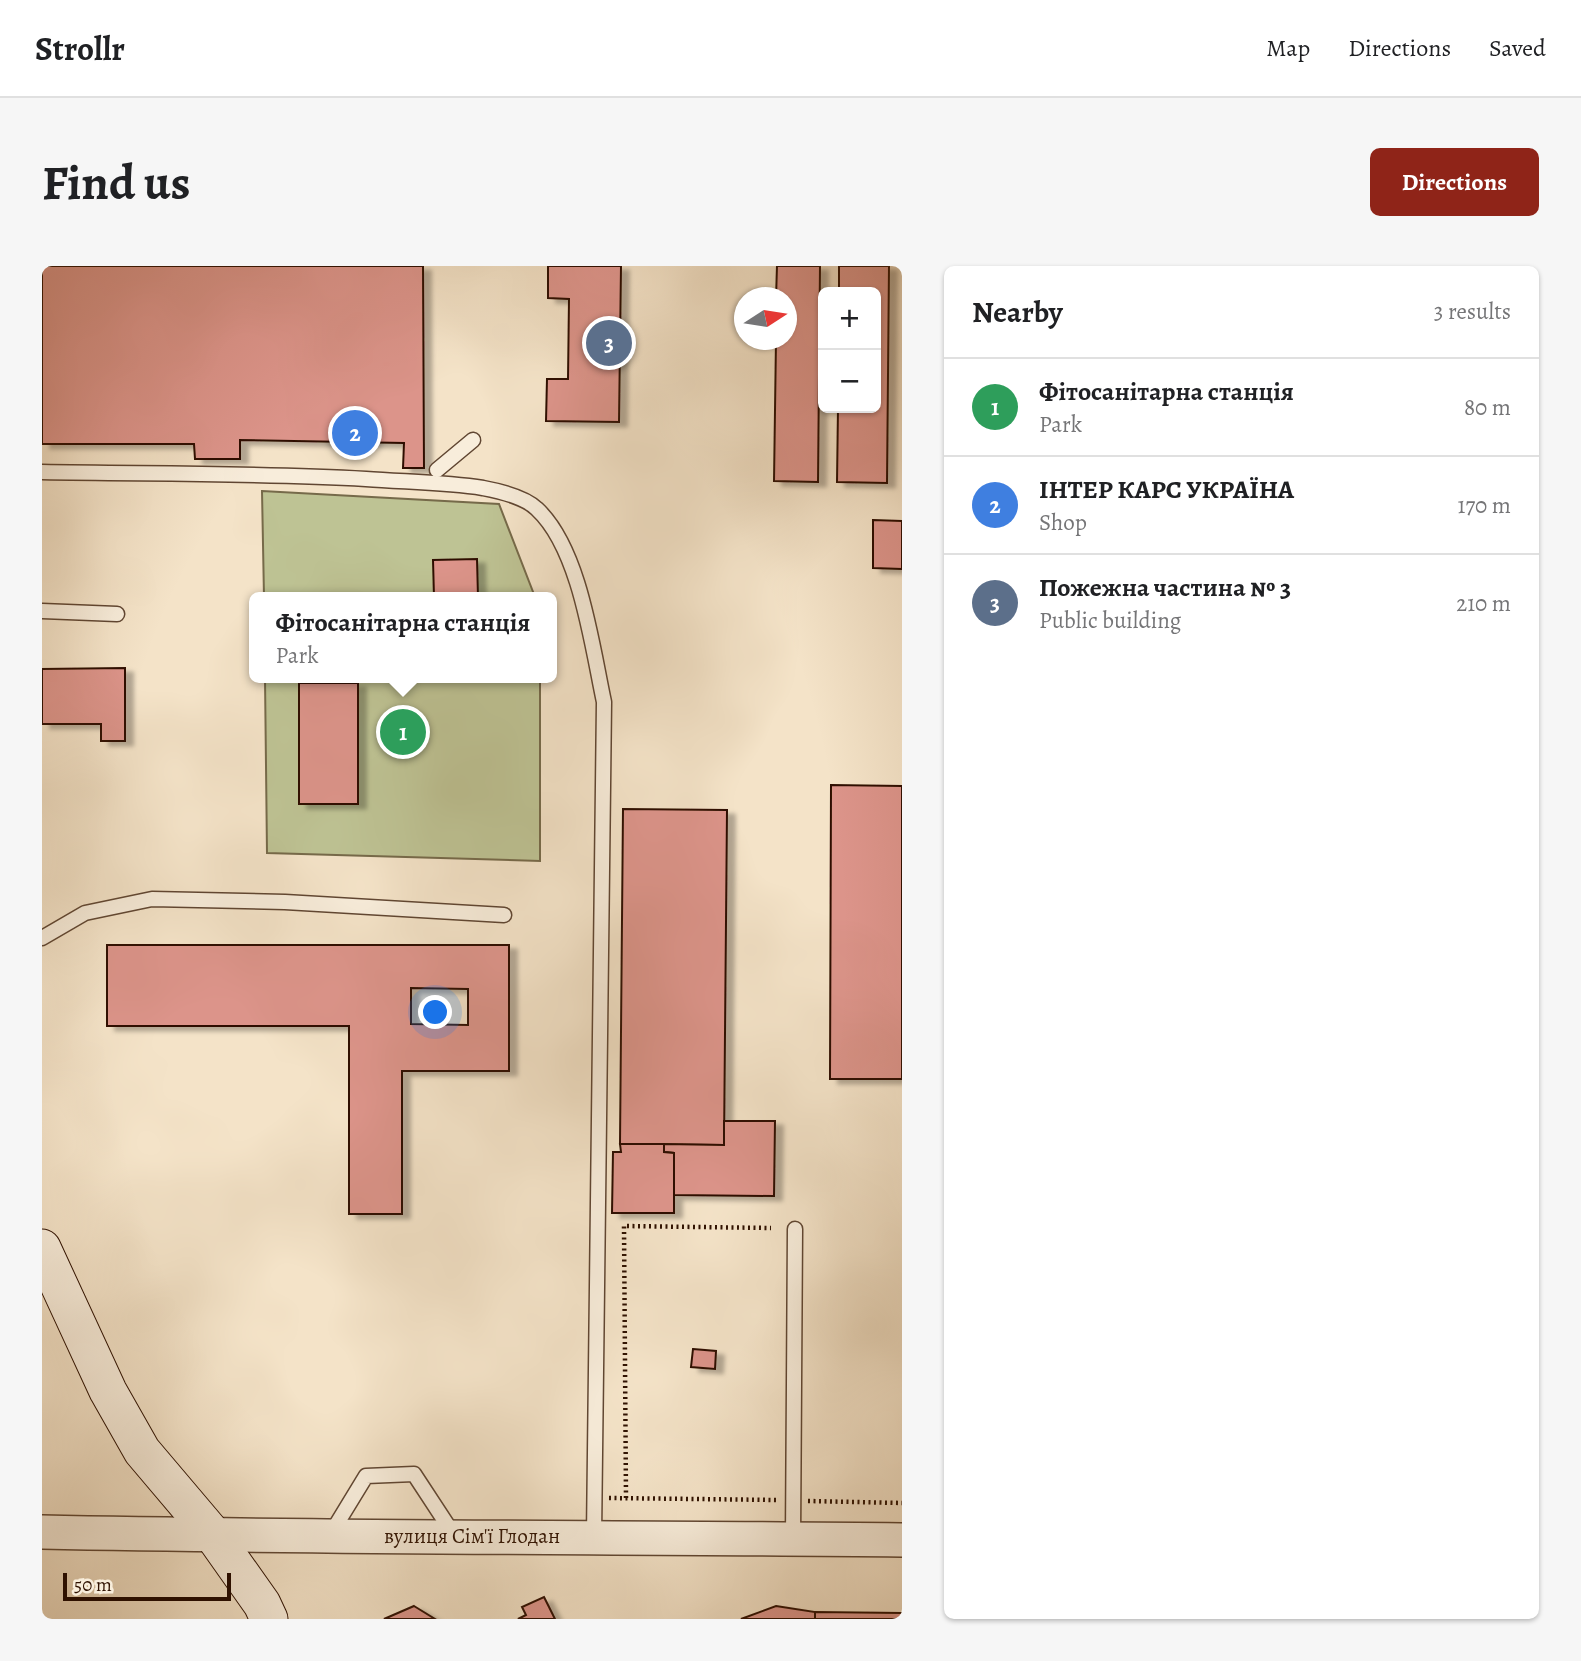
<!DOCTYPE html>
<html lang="en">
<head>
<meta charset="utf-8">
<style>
  :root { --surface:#fff; --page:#f6f6f6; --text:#202124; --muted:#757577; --line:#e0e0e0; --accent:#8f2418 }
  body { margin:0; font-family:Alegreya,serif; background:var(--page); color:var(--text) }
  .controls { position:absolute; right:21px; top:21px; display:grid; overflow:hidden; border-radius:10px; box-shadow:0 2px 5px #0004 }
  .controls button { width:63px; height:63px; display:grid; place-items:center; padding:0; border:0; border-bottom:2px solid var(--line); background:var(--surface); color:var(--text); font:35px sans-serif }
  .compass { position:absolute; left:692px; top:21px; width:63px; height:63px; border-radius:50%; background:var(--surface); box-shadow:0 2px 5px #0004; rotate:78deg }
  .scale { position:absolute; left:21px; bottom:18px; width:168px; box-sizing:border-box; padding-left:7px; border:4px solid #2f1100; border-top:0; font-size:19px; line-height:24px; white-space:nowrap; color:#2f1100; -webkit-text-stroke:5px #f8eddb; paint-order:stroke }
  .you { position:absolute; left:394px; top:747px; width:24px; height:24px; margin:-18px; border:5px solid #fff; border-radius:50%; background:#1a73e8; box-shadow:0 0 0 10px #1a73e833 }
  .badge { display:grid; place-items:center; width:46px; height:46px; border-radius:50%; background:var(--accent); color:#fff; font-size:23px; font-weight:700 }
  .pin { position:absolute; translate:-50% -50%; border:4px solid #fff; box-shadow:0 2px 7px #0006 }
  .popup { position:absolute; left:207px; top:326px; width:308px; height:91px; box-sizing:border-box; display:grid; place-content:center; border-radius:10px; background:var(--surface); filter:drop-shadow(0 2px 5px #0005); font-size:23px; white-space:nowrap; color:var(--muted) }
  .popup b { font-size:26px; color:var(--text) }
  .popup::after { content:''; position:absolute; left:50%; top:100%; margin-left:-14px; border:14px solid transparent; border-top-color:var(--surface) }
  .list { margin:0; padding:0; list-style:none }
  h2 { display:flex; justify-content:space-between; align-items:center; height:91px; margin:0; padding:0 28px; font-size:30px }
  h2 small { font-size:23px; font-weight:400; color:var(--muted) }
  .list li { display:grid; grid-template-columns:46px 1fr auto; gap:21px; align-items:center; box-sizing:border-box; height:98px; padding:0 28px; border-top:2px solid var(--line) }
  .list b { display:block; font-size:26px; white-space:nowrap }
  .list p { margin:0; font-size:23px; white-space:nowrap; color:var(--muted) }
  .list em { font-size:23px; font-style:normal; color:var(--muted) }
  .map { position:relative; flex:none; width:860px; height:1353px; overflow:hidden; border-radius:10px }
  header { display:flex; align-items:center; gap:42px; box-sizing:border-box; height:98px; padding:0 35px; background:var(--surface); border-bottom:2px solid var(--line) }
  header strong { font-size:33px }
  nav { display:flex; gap:38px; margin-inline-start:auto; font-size:24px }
  .intro { display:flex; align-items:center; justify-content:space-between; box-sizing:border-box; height:168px; padding:0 42px }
  h1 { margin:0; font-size:49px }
  .button { padding:18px 32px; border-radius:10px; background:var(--accent); color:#fff; font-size:24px; font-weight:700 }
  main { display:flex; gap:42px; padding:0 42px }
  aside { flex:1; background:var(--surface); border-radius:10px; box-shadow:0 2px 5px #0004 }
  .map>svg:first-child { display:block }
</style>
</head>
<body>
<header>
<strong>Strollr</strong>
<nav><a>Map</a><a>Directions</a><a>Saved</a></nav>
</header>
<div class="intro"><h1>Find us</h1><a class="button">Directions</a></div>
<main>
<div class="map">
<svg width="860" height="1353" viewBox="0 0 860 1353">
  <defs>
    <filter id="shadow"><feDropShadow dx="8" dy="4.5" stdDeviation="2" flood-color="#0004"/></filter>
  </defs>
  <rect width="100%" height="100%" fill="#f4e3c8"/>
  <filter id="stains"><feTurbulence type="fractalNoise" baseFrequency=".00286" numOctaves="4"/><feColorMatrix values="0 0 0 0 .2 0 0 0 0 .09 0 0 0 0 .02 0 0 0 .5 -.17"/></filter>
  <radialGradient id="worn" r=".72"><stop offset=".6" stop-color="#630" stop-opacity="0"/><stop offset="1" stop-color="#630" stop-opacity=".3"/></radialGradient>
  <g fill="#bec394" stroke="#766a4a" stroke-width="2">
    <polygon points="220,225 457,238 493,331 222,331"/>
    <polygon points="223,412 498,412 498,595 225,587"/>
  </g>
  <g fill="#dc948a" stroke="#2f1100" stroke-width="2" fill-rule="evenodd" filter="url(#shadow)">
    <polygon points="0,0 381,0 382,202 361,202 362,177 198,174 198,193 153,193 152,178 0,178"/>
    <polygon points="506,0 579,0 577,156 504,155 505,113 526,113 527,33 506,32"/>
    <polygon points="735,0 778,0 776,216 732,215 734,74 744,74 744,32 734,32"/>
    <polygon points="797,0 847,0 845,217 795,216 796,142 834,142 834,26 797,26"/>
    <polygon points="831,254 860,255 860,303 831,302"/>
    <polygon points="435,293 436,331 392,331 391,294"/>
    <polygon points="83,402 83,475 59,475 59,458 0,458 0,403"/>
    <rect x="257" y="417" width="59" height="121"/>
    <polygon points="789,519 860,520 860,813 788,813"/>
    <polygon points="581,543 685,544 682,879 578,878"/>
    <path d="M65,679H467V805H360V948H307V760H65ZM369,722L426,723V759L369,758Z"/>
    <polygon points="682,855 733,855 732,930 632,929 632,887 622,886 622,878 682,879"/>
    <polygon points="578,878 622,878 622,886 632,887 632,947 570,947 571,886 579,886"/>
    <polygon points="651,1083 674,1085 673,1103 649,1101"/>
    <polygon points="502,1331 513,1353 476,1353 484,1349 480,1341"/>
    <polygon points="372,1340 393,1353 342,1353"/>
    <polygon points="734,1340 773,1346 773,1353 699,1353"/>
    <polygon points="773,1346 860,1347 860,1353 773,1353"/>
  </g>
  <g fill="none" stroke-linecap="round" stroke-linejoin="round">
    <g stroke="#604632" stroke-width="17">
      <g id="service">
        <polyline points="395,204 431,174"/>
        <path d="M0,206C108,208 216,207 324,213C363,216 403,216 441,222C457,225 483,231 495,243C538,283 550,380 562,436L552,1271"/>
        <polyline points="0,345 75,348"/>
        <polyline points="0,672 43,647 110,633 243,636 462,649"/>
        <polyline points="288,1269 324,1210 372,1208 412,1269"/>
        <polyline points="751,1273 753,963"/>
      </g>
    </g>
    <g stroke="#604632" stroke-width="36">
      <path id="tertiary" d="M0,1266C287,1272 573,1271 860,1274"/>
    </g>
    <g stroke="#2f1100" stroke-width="39">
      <polyline id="secondary" points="0,982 66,1125 100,1185 172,1270 220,1338 227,1353"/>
    </g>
    <g stroke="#2f1100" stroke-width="4.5" stroke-dasharray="2 3.5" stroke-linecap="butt">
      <polyline points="567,1232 737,1234"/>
      <polyline points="584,1232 582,960 729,962"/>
      <polyline points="766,1235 860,1237"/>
    </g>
    <use href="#service" stroke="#f8eddb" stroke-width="14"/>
    <use href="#tertiary" stroke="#f8eddb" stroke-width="33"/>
    <use href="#secondary" stroke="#f8eddb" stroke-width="37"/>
  </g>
  <g text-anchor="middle" stroke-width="6" stroke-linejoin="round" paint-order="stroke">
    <g font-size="21" fill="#2f1100" stroke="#f8eddb">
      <text x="430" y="1277">вулиця Сім'ї Глодан</text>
    </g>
  </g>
  <rect width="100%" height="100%" filter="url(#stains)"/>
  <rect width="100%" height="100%" fill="url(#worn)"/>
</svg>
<div class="controls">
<button>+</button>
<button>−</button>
</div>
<svg class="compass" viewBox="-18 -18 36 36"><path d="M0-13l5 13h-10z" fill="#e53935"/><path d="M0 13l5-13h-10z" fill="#757577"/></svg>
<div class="scale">50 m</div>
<div class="you"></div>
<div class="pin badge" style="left:361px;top:466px;background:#2e9e5b">1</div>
<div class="popup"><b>Фітосанітарна станція</b>Park</div>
<div class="pin badge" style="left:313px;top:167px;background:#3f7fe0">2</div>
<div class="pin badge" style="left:567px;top:77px;background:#5c6f8a">3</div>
</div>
<aside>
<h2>Nearby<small>3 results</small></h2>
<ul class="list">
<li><span class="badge" style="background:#2e9e5b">1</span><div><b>Фітосанітарна станція</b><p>Park</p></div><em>80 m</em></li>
<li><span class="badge" style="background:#3f7fe0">2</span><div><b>ІНТЕР КАРС УКРАЇНА</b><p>Shop</p></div><em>170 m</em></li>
<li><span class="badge" style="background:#5c6f8a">3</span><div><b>Пожежна частина № 3</b><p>Public building</p></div><em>210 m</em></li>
</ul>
</aside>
</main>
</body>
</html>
